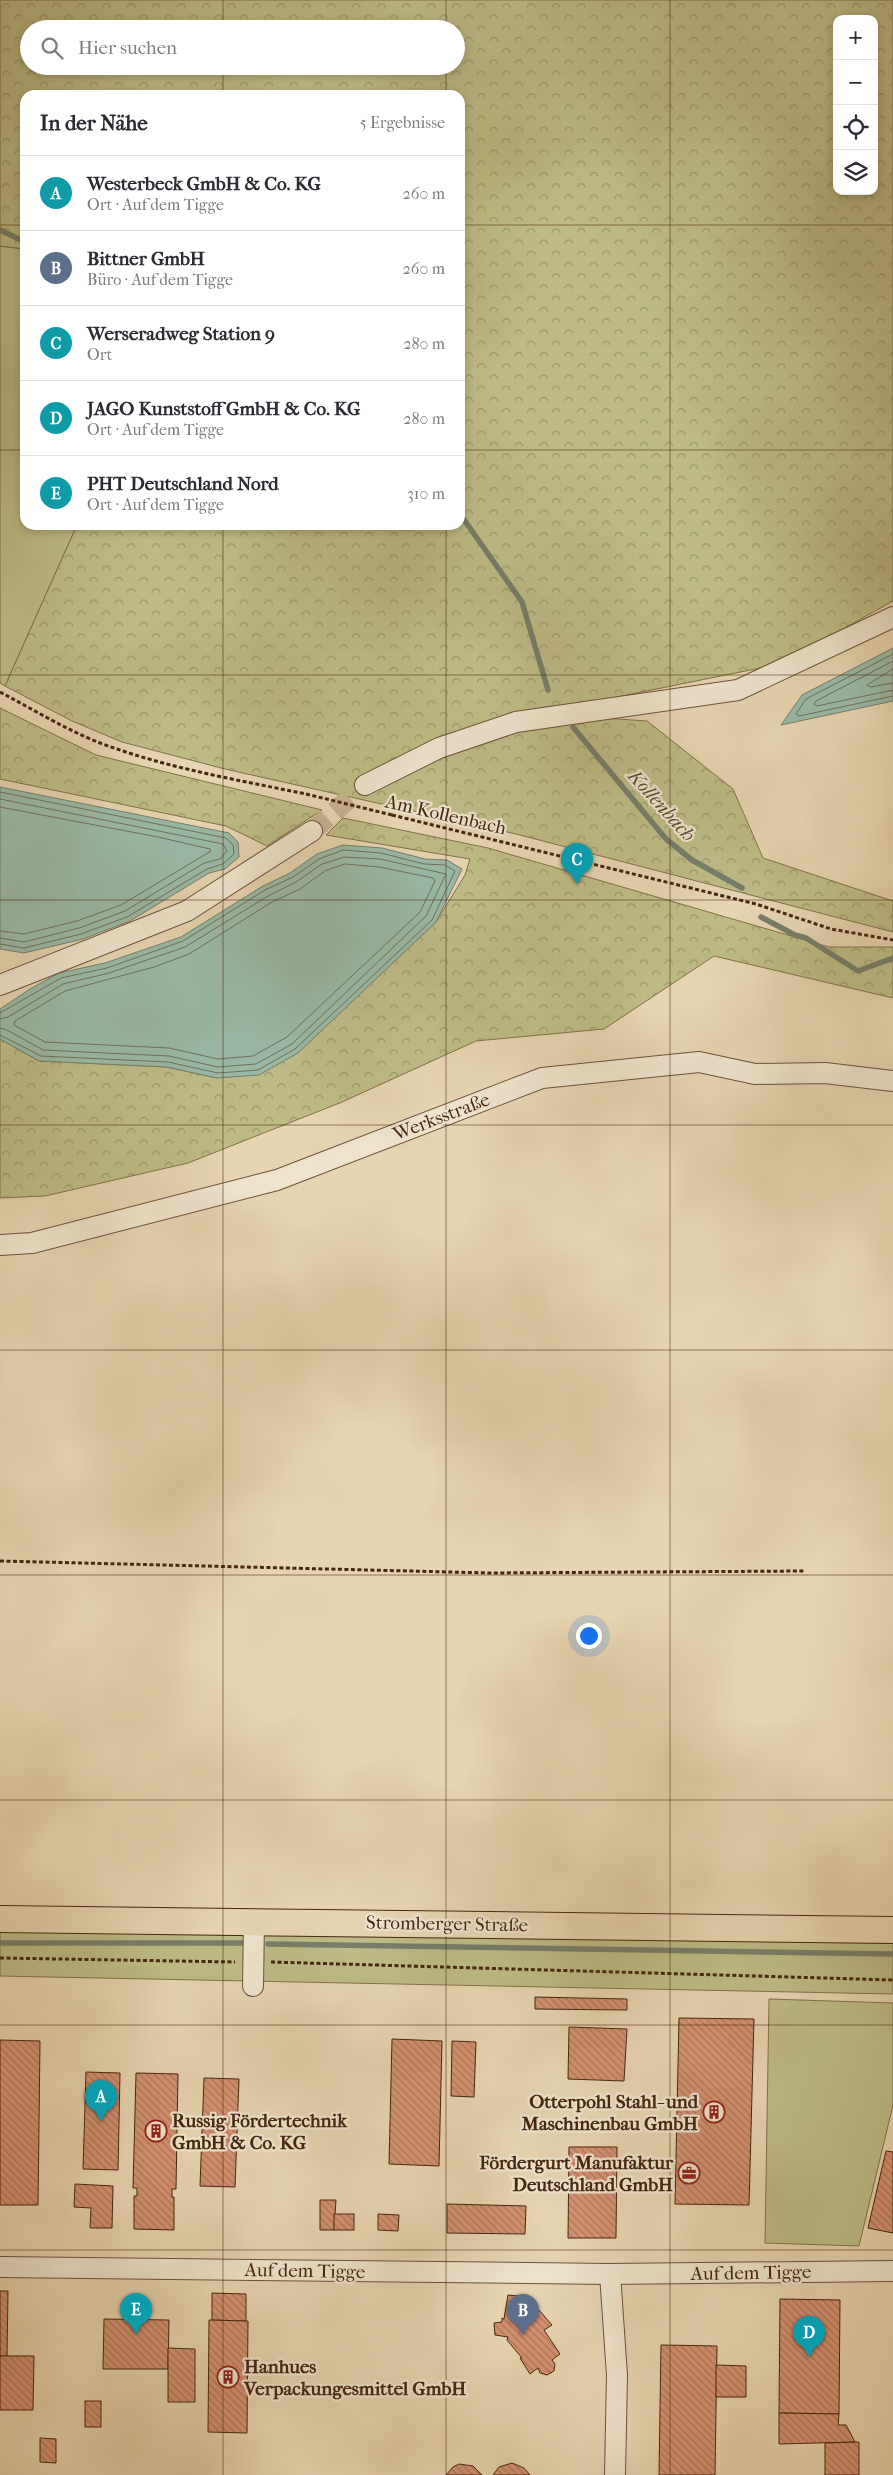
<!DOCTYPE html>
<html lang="de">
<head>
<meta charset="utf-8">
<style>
  :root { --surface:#fff; --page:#f7f7f7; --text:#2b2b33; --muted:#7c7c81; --line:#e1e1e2; --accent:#8f2418 }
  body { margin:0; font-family:"IM FELL French Canon",serif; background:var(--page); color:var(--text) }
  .controls { position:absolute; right:15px; top:15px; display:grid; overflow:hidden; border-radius:10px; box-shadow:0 2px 8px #0003 }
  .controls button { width:45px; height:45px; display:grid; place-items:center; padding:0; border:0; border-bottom:1px solid var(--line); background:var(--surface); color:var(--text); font:25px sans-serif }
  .you { position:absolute; left:588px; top:1635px; width:18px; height:18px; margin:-12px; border:4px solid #fff; border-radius:50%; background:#1a73e8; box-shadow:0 0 0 8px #1a73e833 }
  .badge { display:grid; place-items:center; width:32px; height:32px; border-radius:50%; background:var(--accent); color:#fff; font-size:16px; font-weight:700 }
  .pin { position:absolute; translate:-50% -41px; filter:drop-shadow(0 1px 2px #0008) }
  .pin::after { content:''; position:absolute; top:26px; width:18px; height:15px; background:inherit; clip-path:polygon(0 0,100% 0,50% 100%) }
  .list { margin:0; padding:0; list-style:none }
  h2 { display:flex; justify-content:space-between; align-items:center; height:65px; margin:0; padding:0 20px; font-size:21px }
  h2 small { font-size:16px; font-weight:400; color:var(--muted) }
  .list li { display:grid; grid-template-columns:32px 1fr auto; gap:15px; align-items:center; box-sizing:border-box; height:75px; padding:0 20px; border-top:1px solid var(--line) }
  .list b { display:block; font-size:19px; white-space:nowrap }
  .list p { margin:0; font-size:16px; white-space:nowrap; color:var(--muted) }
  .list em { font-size:16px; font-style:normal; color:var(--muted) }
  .icon { flex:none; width:28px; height:28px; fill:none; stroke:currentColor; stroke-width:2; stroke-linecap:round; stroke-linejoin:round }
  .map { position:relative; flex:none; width:893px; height:2475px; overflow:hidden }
  .search { position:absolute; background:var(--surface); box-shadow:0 2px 8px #0003; left:20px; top:20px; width:445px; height:55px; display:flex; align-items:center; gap:12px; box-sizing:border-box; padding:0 18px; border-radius:28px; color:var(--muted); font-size:19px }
  .panel { position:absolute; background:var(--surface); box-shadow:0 2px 8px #0003; left:20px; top:90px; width:445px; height:440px; border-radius:15px }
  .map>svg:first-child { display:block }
</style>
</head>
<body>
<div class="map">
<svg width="893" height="2475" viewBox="0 0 893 2475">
  <defs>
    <pattern id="forest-crowns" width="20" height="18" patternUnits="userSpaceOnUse" patternTransform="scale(1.25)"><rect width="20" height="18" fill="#bebb86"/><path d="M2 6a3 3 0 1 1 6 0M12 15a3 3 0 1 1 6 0" fill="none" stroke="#9c986c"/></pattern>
    <pattern id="building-back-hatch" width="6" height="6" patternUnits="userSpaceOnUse" patternTransform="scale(1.25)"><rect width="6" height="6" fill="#d49172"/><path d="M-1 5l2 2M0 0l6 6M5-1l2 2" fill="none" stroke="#ae765c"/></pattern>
  </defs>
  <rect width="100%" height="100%" fill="#e7d4b0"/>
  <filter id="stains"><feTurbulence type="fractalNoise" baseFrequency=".004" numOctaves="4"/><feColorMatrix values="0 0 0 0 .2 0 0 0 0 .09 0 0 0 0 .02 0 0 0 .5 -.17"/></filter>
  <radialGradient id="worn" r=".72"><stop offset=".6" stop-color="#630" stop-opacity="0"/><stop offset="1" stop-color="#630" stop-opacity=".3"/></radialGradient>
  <g fill="#bebb86" stroke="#82704b">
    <polygon points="0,246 25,249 25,525 77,525 5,686 0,683"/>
    <polygon points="0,1930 893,1943 893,1994 0,1976"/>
    <polygon points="769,1999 893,2003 893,2105 859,2246 765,2243"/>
  </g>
  <g fill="url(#forest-crowns)" stroke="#82704b" fill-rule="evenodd">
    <path d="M0,0H893V601L780,664L602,700L603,718L647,721L733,789L763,858L893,901V932L516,834L225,769L122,742L72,721L5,686L77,525H460V95H25V249L0,246ZM837,19H874V191H837ZM29,29H456V66H29Z"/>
    <polygon points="0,708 96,755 322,810 267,846 226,826 0,779"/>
    <polygon points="343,818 488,848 829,947 893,947 893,998 714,956 604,1029 476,1041 342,1102 188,1163 45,1196 0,1198 0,1039 39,1061 167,1067 217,1078 436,922 465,875 470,859 326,835"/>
  </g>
  <g fill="#98b9a5" stroke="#777e69">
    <polygon points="893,648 893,701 781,725 802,695"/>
    <polygon points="0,787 229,833 238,842 239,857 225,869 209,873 130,921 83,939 24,953 0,949"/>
    <polygon points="343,845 382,848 425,859 447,860 462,869 436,922 298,1053 259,1075 217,1078 167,1067 39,1061 0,1039 0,1009 30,989 59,973 105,963 181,937 263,886 290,873 317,854"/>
  </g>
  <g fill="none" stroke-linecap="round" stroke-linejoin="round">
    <g stroke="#6f6f5a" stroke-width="1">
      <polyline points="893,654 806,699 796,714 799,716 893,696"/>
      <polyline points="893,661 816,701 814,704 817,706 893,690"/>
      <polyline points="893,669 867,685 870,687 893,683"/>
      <polyline points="0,792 226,838 233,845 234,854 223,864 207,869 127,917 81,934 24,948 0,944"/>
      <polyline points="0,799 223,844 227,851 220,859 204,863 125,911 79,928 24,942 0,938"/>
      <polyline points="0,807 158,837 210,849 211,851 121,905 77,921 24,934 0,931"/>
      <polygon points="345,864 379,867 433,878 435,881 420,912 287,1037 253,1056 218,1059 169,1048 45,1042 14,1025 15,1021 65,991 154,967 189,954 272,902 300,889 325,871"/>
      <polyline points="0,1013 61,978 107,968 183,941 265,890 293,877 319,859 343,850 381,853 424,864 445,865 455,871 432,920 295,1049 258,1070 218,1073 168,1062 41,1056 0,1035"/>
      <polyline points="0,1019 8,1017 63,984 109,973 185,947 268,896 296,882 322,864 344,857 380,859 446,874 426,916 292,1044 256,1064 218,1067 169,1056 43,1050 7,1030 0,1028"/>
    </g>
    <g stroke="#777e69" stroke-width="5.5">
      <polyline points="0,230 25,242"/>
      <polyline points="460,514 522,602 548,690"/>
      <polyline points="573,727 666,839 692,860 742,888"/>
      <polyline points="761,917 795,935 806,938 858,971 893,958"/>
      <polyline points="0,1943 244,1943"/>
      <polyline points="268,1944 893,1954"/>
    </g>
  </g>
  <g fill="url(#building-back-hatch)" stroke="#462510">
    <polygon points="535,1997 627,1999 627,2010 535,2009"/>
    <polygon points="679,2018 754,2019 749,2205 675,2204"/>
    <polygon points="569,2027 627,2029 624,2081 568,2079"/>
    <polygon points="392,2039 442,2041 439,2166 389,2164"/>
    <polygon points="0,2040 40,2041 38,2205 0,2205"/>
    <polygon points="452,2041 476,2042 474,2097 451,2096"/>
    <polygon points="86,2072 120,2073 118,2170 83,2169"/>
    <polygon points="136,2073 178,2074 176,2189 172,2189 172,2197 174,2197 174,2230 134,2229 134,2196 137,2196 137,2188 133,2188"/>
    <polygon points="204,2078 239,2079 235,2187 200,2186"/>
    <polygon points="569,2147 617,2147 616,2238 568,2238"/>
    <polygon points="886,2151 893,2152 893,2233 868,2228"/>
    <polygon points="75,2184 113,2186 112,2228 90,2228 91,2208 74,2207"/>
    <polygon points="320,2200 336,2200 334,2230 320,2230"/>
    <polygon points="447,2204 526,2206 525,2234 447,2233"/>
    <rect x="334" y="2214" width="20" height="16"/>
    <polygon points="378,2214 399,2215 398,2231 378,2230"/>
    <polygon points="0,2291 8,2291 7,2356 0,2356"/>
    <polygon points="212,2293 246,2294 246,2321 212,2320"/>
    <polygon points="508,2295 518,2296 538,2309 552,2325 544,2330 560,2354 552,2360 555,2364 554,2371 547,2375 540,2373 538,2368 530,2374 520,2358 522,2358 507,2340 508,2337 495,2335 494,2323 502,2322 502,2318 504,2319"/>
    <polygon points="780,2299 840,2300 839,2414 779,2413"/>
    <polygon points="104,2319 169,2320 168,2369 103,2369"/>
    <polygon points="209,2320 248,2321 247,2433 208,2432"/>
    <polygon points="661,2345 717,2346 715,2475 659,2475"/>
    <polygon points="168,2348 195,2349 195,2402 168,2402"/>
    <polygon points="0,2356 34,2356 33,2410 0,2410"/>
    <polygon points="716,2365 746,2366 746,2397 716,2397"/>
    <rect x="85" y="2401" width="16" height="26"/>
    <polygon points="779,2413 839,2414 838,2425 846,2425 855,2442 779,2444"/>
    <polygon points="40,2438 56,2439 56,2463 40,2462"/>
    <polygon points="859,2442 859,2475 825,2475 825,2443"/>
    <polygon points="512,2463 524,2468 530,2475 493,2475 499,2467"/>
    <polygon points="459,2464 473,2466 482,2475 446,2475 453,2467"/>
  </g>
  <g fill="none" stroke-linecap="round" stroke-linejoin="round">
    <polyline stroke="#c7b190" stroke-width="20" stroke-dasharray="20 10" stroke-linecap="butt" points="312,831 365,785"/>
    <g stroke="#6e5138" stroke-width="22">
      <g id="minor">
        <polyline points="365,785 439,748 516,722 738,690 893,617"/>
        <polyline points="0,985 187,911 312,831"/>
        <polyline points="0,1245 32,1243 277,1180 542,1078 699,1062 755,1074 825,1073 893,1081"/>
        <polyline points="253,1986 254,1921"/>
        <polyline points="0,2267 610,2274 893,2271"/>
        <polyline points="610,2274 617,2375 615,2475"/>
      </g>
    </g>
    <g stroke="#462510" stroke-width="28">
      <polyline id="major" points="0,1919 893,1930"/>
    </g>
    <g stroke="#462510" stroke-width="3" stroke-dasharray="4 2.5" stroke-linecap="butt">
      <path d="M0,692C38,712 76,736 117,749C178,770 243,781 306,794"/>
      <polyline points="392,815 756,904 831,929 893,940"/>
      <polyline points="0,1561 490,1573 804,1571"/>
      <polyline points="0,1958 235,1962"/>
      <polyline points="271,1962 893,1980"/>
    </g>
    <use href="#minor" stroke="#efe3cc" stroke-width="20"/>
    <use href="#major" stroke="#e7d4b0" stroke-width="26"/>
    <polyline stroke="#462510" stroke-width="3" stroke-dasharray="4 2.5" stroke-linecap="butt" points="306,794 392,815"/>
  </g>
  <path fill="none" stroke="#462510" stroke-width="1" stroke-opacity="0.55" d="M223,0V29M446,0V29M670,0V2475M223,66V95M446,66V95M0,225H25M460,225H893M0,450H25M460,450H893M223,525V2475M446,525V2475M0,675H893M0,900H893M0,1125H893M0,1350H893M0,1575H893M0,1800H893M0,2025H893M0,2250H893"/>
  <defs>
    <g id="building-ring" transform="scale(1.125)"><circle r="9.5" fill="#efe3cc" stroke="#8f2418" stroke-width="1.5"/><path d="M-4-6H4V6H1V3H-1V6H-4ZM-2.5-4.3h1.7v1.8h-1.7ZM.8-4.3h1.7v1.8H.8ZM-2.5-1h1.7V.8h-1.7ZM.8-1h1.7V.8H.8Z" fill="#8f2418"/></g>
    <g id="office-ring" transform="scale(1.125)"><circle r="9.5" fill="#efe3cc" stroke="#8f2418" stroke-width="1.5"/><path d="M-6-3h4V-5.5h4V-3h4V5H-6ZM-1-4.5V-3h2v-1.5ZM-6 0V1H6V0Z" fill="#8f2418"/></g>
  </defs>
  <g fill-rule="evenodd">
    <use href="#building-ring" x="714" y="2112"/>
    <use href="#building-ring" x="156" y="2131"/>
    <use href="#office-ring" x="689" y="2173"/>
    <use href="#building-ring" x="228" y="2377"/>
  </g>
  <g text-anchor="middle" stroke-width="4.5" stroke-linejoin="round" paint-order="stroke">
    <g font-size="19" fill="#462510" stroke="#efe3cc">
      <text transform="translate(446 814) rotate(13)" y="7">Am Kollenbach</text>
      <text transform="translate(441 1116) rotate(-21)" y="7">Werksstraße</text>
      <text transform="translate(447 1923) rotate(1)" y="7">Stromberger Straße</text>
      <text transform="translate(305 2270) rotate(1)" y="7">Auf dem Tigge</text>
      <text transform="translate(751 2272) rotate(-1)" y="7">Auf dem Tigge</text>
    </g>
    <g font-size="19" font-weight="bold" fill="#462510" stroke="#efe3cc" text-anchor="end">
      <text x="698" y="2108">Otterpohl Stahl- und<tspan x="698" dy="22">Maschinenbau GmbH</tspan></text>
      <text x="172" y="2127" text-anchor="start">Russig Fördertechnik<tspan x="172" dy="22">GmbH &amp; Co. KG</tspan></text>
      <text x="673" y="2169">Fördergurt Manufaktur<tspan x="673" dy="22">Deutschland GmbH</tspan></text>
      <text x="244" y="2373" text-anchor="start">Hanhues<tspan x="244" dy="22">Verpackungesmittel GmbH</tspan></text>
    </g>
    <g font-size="20" font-style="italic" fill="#5a4a35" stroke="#efe3cc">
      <text transform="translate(662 805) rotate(48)" y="7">Kollenbach</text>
    </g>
  </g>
  <rect width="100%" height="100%" filter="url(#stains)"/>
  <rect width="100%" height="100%" fill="url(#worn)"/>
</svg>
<div class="controls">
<button>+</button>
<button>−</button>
<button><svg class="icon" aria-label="locate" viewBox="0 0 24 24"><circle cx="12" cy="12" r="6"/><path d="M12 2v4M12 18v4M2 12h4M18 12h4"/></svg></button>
<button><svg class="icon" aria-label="layers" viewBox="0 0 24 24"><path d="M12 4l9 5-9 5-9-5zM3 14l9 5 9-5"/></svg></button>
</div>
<div class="you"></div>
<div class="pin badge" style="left:101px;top:2121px;background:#0f9aa8">A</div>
<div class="pin badge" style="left:523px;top:2335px;background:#5c6f8a">B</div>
<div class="pin badge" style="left:577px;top:884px;background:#0f9aa8">C</div>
<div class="pin badge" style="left:809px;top:2357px;background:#0f9aa8">D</div>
<div class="pin badge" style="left:136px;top:2334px;background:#0f9aa8">E</div>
<div class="search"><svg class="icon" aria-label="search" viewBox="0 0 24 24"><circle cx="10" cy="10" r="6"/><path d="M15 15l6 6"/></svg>Hier suchen</div>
<section class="panel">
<h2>In der Nähe<small>5 Ergebnisse</small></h2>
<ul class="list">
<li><span class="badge" style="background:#0f9aa8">A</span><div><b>Westerbeck GmbH &amp; Co. KG</b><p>Ort · Auf dem Tigge</p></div><em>260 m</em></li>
<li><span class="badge" style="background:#5c6f8a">B</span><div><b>Bittner GmbH</b><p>Büro · Auf dem Tigge</p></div><em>260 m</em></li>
<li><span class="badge" style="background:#0f9aa8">C</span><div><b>Werseradweg Station 9</b><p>Ort</p></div><em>280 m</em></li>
<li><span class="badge" style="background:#0f9aa8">D</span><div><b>JAGO Kunststoff GmbH &amp; Co. KG</b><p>Ort · Auf dem Tigge</p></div><em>280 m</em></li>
<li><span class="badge" style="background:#0f9aa8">E</span><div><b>PHT Deutschland Nord</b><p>Ort · Auf dem Tigge</p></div><em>310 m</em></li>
</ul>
</section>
</div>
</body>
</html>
